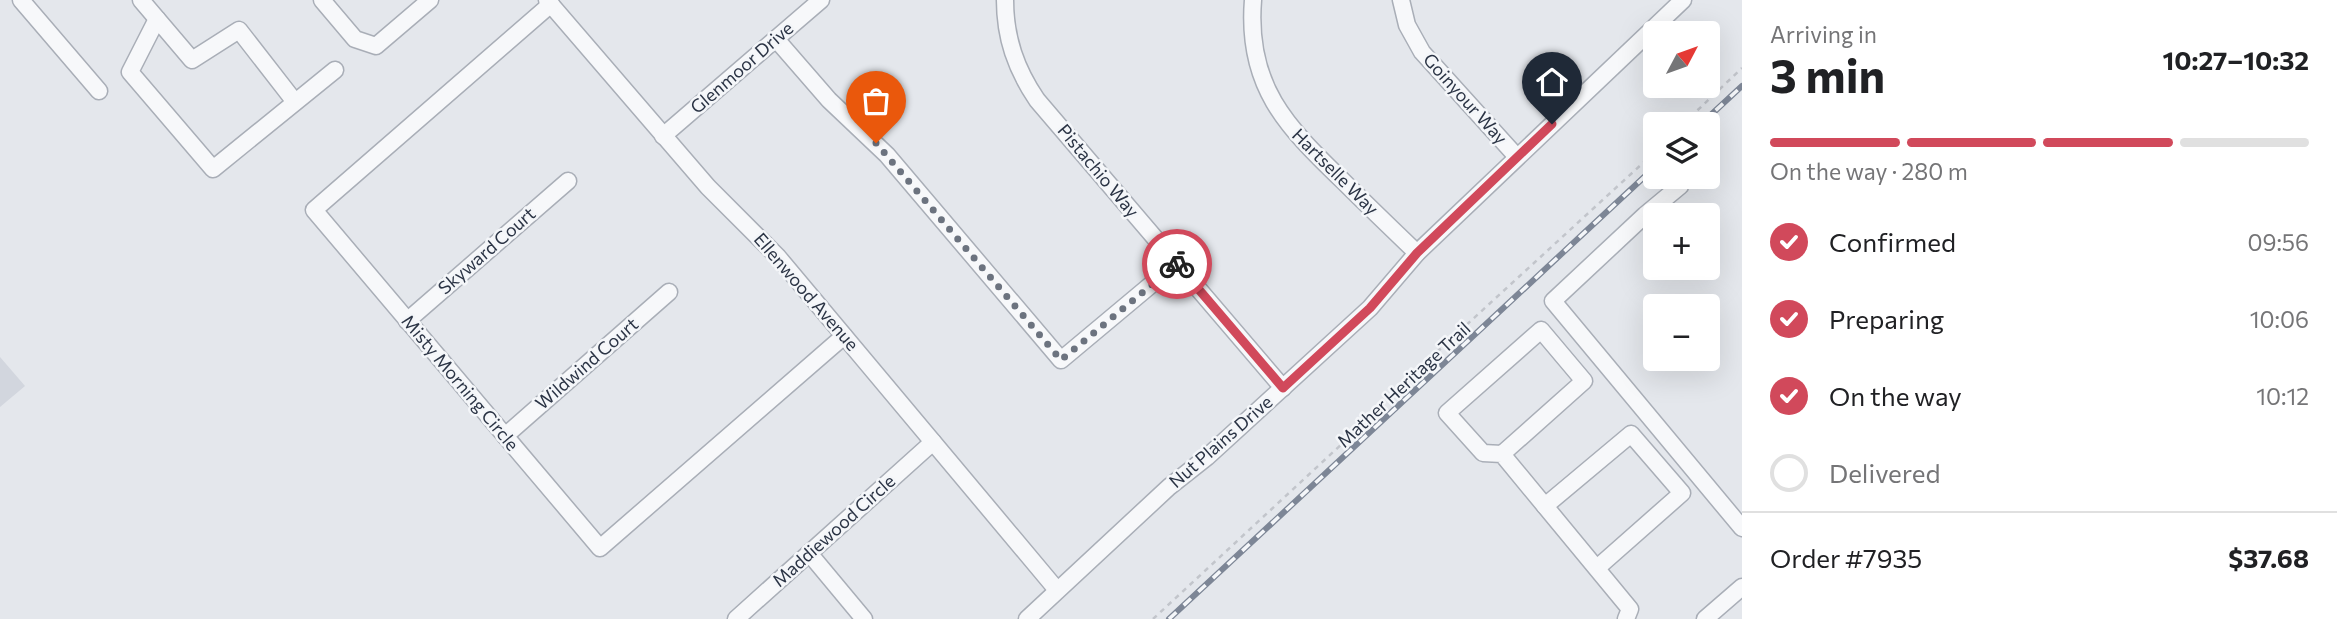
<!DOCTYPE html>
<html lang="en">
<head>
<meta charset="utf-8">
<style>
	body { margin:0; font-family:Commissioner,sans-serif; background:#f2f2f2; color:#202124; height:100vh; display:flex; flex-direction:column; font-size:26px; white-space:nowrap }
	* { box-sizing:border-box; margin:0 }
	p { font-size:23px; color:#757577 }
	.icon { flex:none; width:38px; height:38px; fill:none; stroke:currentColor; stroke-width:2; stroke-linecap:round; stroke-linejoin:round }
	.map { position:relative; flex:1; overflow:hidden }
	.panel { display:flex; flex-direction:column; background:#fff; width:595px }
	.panel>* { flex:none }
	.needle { width:46px; rotate:49deg }
	.fabs { position:absolute; left:1643px; top:21px; display:grid; gap:14px }
	.fabs a { display:grid; place-items:center; width:77px; height:77px; border-radius:7px; background:#fff; box-shadow:0 7px 28px #0002; font-size:35px }
	.pin { position:absolute; display:grid; place-items:center; width:60px; height:60px; color:#fff; margin:-72px -30px; border-radius:50% 50% 50% 0; rotate:-45deg; box-shadow:0 0 7px #0007 }
	.pin .icon { rotate:45deg }
	.courier { position:absolute; display:grid; place-items:center; width:70px; height:70px; margin:-35px; border:5px solid #d1495b; border-radius:50%; background:#fff; color:#222; box-shadow:0 2px 9px #0007 }
	.summary em { font-style:normal; font-weight:700 }
	.summary div { display:flex; flex-direction:column-reverse }
	.summary { display:flex; align-items:center; justify-content:space-between; height:119px; padding:0 28px }
	h1 { font-size:46px; font-weight:700; line-height:52px }
	.bar { display:grid; grid-template-columns:repeat(4,1fr); gap:10px 7px; align-content:center; height:84px; padding:0 28px }
	.bar i { height:9px; border-radius:5px; background:#e0e0e0 }
	.bar .on { background:#d1495b }
	.bar p { grid-column:span 4 }
	.line { display:flex; align-items:center; gap:18px; padding:0 28px; border-top:2px solid #e0e0e0 }
	.line div { flex:1 }
	ol { padding:0 28px; list-style:none }
	li { display:flex; align-items:center; gap:21px; height:77px }
	li p { margin-inline-start:auto }
	li .icon { padding:7px; border-radius:50%; background:#d1495b; color:#fff; stroke-width:4 }
	li:last-child { color:#757577 }
	li i { width:38px; height:38px; border:4px solid #e0e0e0; border-radius:50% }
	main { display:flex; flex:1; min-height:0 }
	.map>svg:first-child { display:block }
	.built { fill:#d2d6de }
	.lines { fill:none; stroke-linecap:round; stroke-linejoin:round }
	.minor-casing { stroke:#a9aeb7; stroke-width:19 }
	.path { stroke:#c2c5cb; stroke-width:2.5; stroke-dasharray:5 5; stroke-linecap:butt }
	.minor { stroke:#f7f8fa; stroke-width:16 }
	.rail-casing { stroke:#7d8696; stroke-width:6 }
	.rail { stroke:#f4f6f9; stroke-width:3.5; stroke-dasharray:10; stroke-linecap:butt }
	.done { stroke:#6c737f; stroke-width:7; stroke-dasharray:0 12.6 }
	.route { stroke:#d1495b; stroke-width:9 }
	.labels { text-anchor:middle; stroke-width:5; stroke-linejoin:round; paint-order:stroke }
	.street-label { font-size:18px; fill:#2b3445; stroke:#f4f6f9 }
</style>
</head>
<body>
<main>
<div class="map">
<svg width="1742" height="619" viewBox="0 0 1742 619">
	<rect width="100%" height="100%" fill="#e4e7ec"/>
	<path class="built" d="M0,357L25,386L0,407Z"/>
	<g class="lines">
		<g class="minor-casing">
			<g id="minor">
				<path d="M21,0L99,91"/>
				<path d="M141,0L192,60L239,30L295,102"/>
				<path d="M322,0L355,39L376,46L430,0"/>
				<path d="M547,0L708,187L778,257L1057,590"/>
				<path d="M1005,0C1005,38 1016,69 1037,100L1283,388"/>
				<path d="M1253,0C1246,86 1286,126 1343,181C1367,205 1392,229 1417,253"/>
				<path d="M1401,0L1407,25L1422,52L1517,157"/>
				<path d="M551,4L314,210L600,548L844,336"/>
				<path d="M157,19L130,72L213,169L335,70"/>
				<path d="M776,39L829,100L887,155L1061,360L1177,263"/>
				<path d="M663,136L821,0"/>
				<path d="M1680,186L1645,215L1553,301L1742,528"/>
				<path d="M407,321L568,181"/>
				<path d="M505,436L669,292"/>
				<path d="M1502,454L1584,381L1541,330L1447,413L1483,453L1502,454L1630,609L1626,619"/>
				<path d="M1545,506L1631,434L1682,493L1597,568"/>
				<path d="M809,553L864,619"/>
				<path d="M736,619L933,442"/>
				<path d="M1027,619L1169,487L1207,457L1370,308L1417,253L1683,0"/>
				<path d="M1705,619L1742,587"/>
			</g>
		</g>
		<g class="path">
			<path d="M1683,124L1742,68"/>
			<path d="M1153,619L1399,391L1438,351L1656,151"/>
		</g>
		<use href="#minor" class="minor"/>
		<g class="rail-casing">
			<g id="rail">
				<path d="M1701,124L1742,86"/>
				<path d="M1169,619L1656,166"/>
			</g>
		</g>
		<use href="#rail" class="rail"/>
	</g>
	<g class="lines">
		<path class="done" d="M876,143L1061,360L1177,264"/>
		<path class="route" d="M1177,264L1283,388L1370,308L1417,253L1552,124"/>
	</g>
	<g class="labels">
		<g class="street-label">
			<text transform="translate(742 68) rotate(-41)" y="6">Glenmoor Drive</text>
			<text transform="translate(1465 99) rotate(48)" y="6">Goinyour Way</text>
			<text transform="translate(1098 171) rotate(50)" y="6">Pistachio Way</text>
			<text transform="translate(1335 172) rotate(45)" y="6">Hartselle Way</text>
			<text transform="translate(487 251) rotate(-41)" y="6">Skyward Court</text>
			<text transform="translate(806 292) rotate(49)" y="6">Ellenwood Avenue</text>
			<text transform="translate(587 364) rotate(-41)" y="6">Wildwind Court</text>
			<text transform="translate(460 383) rotate(50)" y="6">Misty Morning Circle</text>
			<text transform="translate(1404 385) rotate(-43)" y="6">Mather Heritage Trail</text>
			<text transform="translate(1221 442) rotate(-41)" y="6">Nut Plains Drive</text>
			<text transform="translate(834 531) rotate(-42)" y="6">Maddiewood Circle</text>
		</g>
	</g>
</svg>
<div class="fabs">
<a><svg class="needle" viewBox="-14 -14 28 28"><path d="M0-13l5 13h-10z" fill="#e53935"/><path d="M0 13l5-13h-10z" fill="#757577"/></svg></a>
<a><svg class="icon" aria-label="layers" viewBox="0 0 24 24"><path d="M12 4l9 5-9 5-9-5zM3 14l9 5 9-5"/></svg></a>
<a>+</a>
<a>−</a>
</div>
<div class="pin" style="left:876px;top:143px;background:#ea580c"><svg class="icon" aria-label="bag" viewBox="0 0 24 24"><path d="M5 8h14l-1 12H6zM9 8a3 3 0 0 1 6 0"/></svg></div>
<div class="pin" style="left:1552px;top:124px;background:#1f2937"><svg class="icon" aria-label="home" viewBox="0 0 24 24"><path d="M3 11l9-7 9 7M6 9v11h12V9"/></svg></div>
<div class="courier" style="left:1177px;top:264px"><svg class="icon" aria-label="bike" viewBox="0 0 24 24"><circle cx="6" cy="16" r="4"/><circle cx="18" cy="16" r="4"/><path d="M6 16l4-8h5l3 8M10 8l3 8H6M13 5h3"/></svg></div>
</div>
<section class="panel">
<div class="summary"><div><h1>3 min</h1><p>Arriving in</p></div><em>10:27–10:32</em></div>
<div class="bar"><i class="on"></i><i class="on"></i><i class="on"></i><i></i><p>On the way · 280 m</p></div>
<ol>
<li><svg class="icon" aria-label="check" viewBox="0 0 24 24"><path d="M5 12l5 5 9-10"/></svg>Confirmed<p>09:56</p></li>
<li><svg class="icon" aria-label="check" viewBox="0 0 24 24"><path d="M5 12l5 5 9-10"/></svg>Preparing<p>10:06</p></li>
<li><svg class="icon" aria-label="check" viewBox="0 0 24 24"><path d="M5 12l5 5 9-10"/></svg>On the way<p>10:12</p></li>
<li><i></i>Delivered</li>
</ol>
<div class="line" style="height:91px"><div>Order #7935</div><b>$37.68</b></div>
</section>
</main>
</body>
</html>
